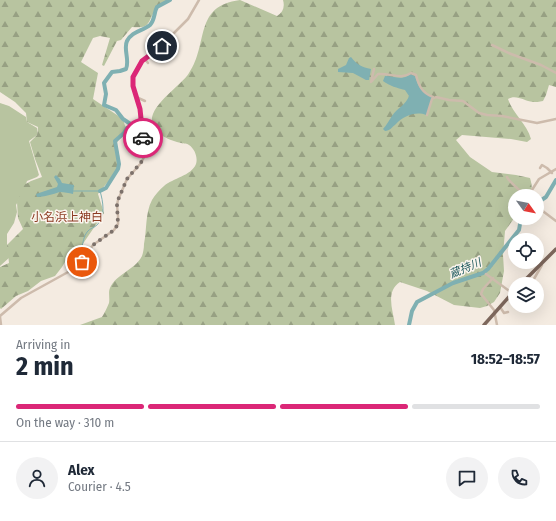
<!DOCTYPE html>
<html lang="en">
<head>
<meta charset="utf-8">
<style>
	body { margin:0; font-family:"Fira Sans Condensed","Noto Sans JP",sans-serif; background:#f2f2f3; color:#1f2937; height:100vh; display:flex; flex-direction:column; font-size:15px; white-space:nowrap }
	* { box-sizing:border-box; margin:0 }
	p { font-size:13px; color:#747a83 }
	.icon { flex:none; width:22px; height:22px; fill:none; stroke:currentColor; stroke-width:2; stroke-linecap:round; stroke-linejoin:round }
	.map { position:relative; height:325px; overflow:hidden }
	.panel { display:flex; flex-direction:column; background:#fff; flex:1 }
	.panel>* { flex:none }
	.needle { width:26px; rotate:123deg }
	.tools { position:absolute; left:508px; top:189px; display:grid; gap:8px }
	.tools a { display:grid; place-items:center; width:36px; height:36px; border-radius:50%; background:#fff; box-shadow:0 4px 16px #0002; font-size:20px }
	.pin { position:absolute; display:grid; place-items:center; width:34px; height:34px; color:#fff; margin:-17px; border:2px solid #fff; border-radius:50%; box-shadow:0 1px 4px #0007 }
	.courier { position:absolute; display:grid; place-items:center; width:40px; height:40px; margin:-20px; border:3px solid #db2777; border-radius:50%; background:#fff; color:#222; box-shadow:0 1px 5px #0007 }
	.overview em { font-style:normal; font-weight:700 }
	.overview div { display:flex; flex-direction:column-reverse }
	.overview { display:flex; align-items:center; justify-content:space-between; height:68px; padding:0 16px }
	h1 { font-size:26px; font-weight:700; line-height:30px }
	.bar { display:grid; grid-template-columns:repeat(4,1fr); gap:6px 4px; align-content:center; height:48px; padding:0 16px }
	.bar i { height:5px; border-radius:3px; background:#e0e1e3 }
	.bar .on { background:#db2777 }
	.bar p { grid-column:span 4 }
	.line { display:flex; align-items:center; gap:10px; padding:0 16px; border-top:1px solid #e0e1e3 }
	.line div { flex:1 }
	.round { display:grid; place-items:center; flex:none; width:42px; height:42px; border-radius:21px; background:#f2f2f3 }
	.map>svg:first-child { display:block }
	.grass { fill:#b8c4a0 }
	.forest { fill:url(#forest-firs) }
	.water { fill:#7fb0b2 }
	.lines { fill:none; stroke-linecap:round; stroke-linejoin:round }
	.stream { stroke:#7fb0b2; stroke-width:1 }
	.river { stroke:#7fb0b2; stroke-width:4 }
	.minor { stroke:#cdbbac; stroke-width:2.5 }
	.major { stroke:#7d675c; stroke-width:3.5 }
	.done { stroke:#7c716b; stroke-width:4; stroke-dasharray:0 7.2 }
	.route { stroke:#db2777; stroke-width:5 }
	.labels { text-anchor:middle; stroke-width:3; stroke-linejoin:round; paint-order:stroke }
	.water-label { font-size:11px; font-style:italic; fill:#1f5a5e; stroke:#fbf5ee }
	.quarter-label { font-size:12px; fill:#8c3b22; stroke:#fbf5ee }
</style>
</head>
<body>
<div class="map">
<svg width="556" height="325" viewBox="0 0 556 325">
	<defs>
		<pattern id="forest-firs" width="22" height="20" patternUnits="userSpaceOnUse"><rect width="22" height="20" fill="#b8c4a0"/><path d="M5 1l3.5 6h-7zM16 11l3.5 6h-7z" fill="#97a083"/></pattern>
	</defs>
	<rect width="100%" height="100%" fill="#f4ebe1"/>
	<path class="grass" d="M0,103L9,106L26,117L27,122L37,128V135L29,141L39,175L37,177L27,181L24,190L16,205L17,212L14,223L7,234V244L10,257L0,266Z"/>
	<g class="forest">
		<path d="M0,0H171C166,2 158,7 155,11C147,22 151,29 132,27L121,40L117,41L104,66L102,65L110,38L100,36L93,38L81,62L98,73L93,99L123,119L126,129L116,144C126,169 112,176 98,194L104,213L80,248L71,252L62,267L55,276L41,281L28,291L16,296L1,309L0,308V267L9,263L7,245L23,229L18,218L17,202L19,198V193L22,186L31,181L42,177L35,159L30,142L37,135L38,127L27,122L26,113L15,102L0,92Z"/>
		<path d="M240,0L277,16C283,12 285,7 283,0H556V87L549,85L546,95L543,101C539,102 536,102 533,102C524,101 516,94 508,99C513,114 527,124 531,139L527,142L511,139L462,135L456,140L470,157L492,172L516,175L530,178C532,185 533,190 529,196H515V217L505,231L503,255L504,271L500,293L494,302L487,306L480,308L454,305L427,291L400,282C385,292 393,310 395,325H80L102,317C105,312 107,308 109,303C110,298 108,292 110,288C116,274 135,270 142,256C143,253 144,248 144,244C147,230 145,213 152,200C155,195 159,190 164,186C173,178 191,176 196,164C198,158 195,149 189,145C187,143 184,144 181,143C171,141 154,134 152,123C149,105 181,86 189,73C209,44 193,6 240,0Z"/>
	</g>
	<g class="water">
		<path d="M351,57C357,65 362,67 371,69L369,80H366L353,73L338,72V69L346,65L349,58Z"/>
		<path d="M410,74L415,76C418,87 422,92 432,97L427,114L426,115C416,111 403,116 396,124C392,127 390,131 385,131L383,129C387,125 389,120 392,116C397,108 406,105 409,96L405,90C397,88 390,86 383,81L385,76C394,76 403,81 410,74Z"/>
		<path d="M56,175L60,179L62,183L74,185L73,194C69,193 64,192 60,192C53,194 44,197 37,197L36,194L57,187L58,184L54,177Z"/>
	</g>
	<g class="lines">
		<path class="stream" d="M73,191H100C103,201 106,217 97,225C94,228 90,228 87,232C84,236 83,242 82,247"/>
		<g class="river">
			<path d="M100,191L106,188L118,169L119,164L115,141L124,133L127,128L131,127L132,125L123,119L116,110L104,105L106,94L104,83L112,72L120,71L126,69C130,60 123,49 127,41C132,31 143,31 150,25C155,20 154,12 157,7L170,0"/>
			<path d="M537,203L546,197L556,180"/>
			<path d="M409,325L412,311L417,302L453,283L483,273L488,269L519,230L521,218"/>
		</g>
		<g class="minor">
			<path d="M492,45L511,54L541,65L556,73"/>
			<path d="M144,58L148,63"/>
			<path d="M374,69L371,82L378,74C391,73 401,80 411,73L416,75C419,86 422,93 433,97"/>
			<path d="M136,97L145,101"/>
			<path d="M427,115L432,99L436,97L449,100L463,101L479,113L487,115L502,116L537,123L556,119"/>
			<path d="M540,168L542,165L547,168L552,173"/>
			<path d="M507,177C509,182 519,189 524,195L530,193"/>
			<path d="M531,196L530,193L539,179L556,169"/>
			<path d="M537,204L544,212L556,221"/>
			<path d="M82,262L87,265"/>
			<path d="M486,274L512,293"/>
			<path d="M493,278L483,289L481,294L494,310L497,325"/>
			<path d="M531,284L542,265"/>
			<path d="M508,299L515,297"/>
			<path d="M500,307L504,313L508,312"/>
			<path d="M0,316L21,298L79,266L93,245L114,230L118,224V216L117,205L118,200L127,179L141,163L144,157L141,114L133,86V77L141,61L158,49L188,19L199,0"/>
			<path d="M0,317L1,325"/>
		</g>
		<g class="major">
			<path d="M521,284L556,249"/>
			<path d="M484,325L515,290"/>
		</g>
	</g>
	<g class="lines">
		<path class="done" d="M82,262L93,245L114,230L118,224L117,205L118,200L127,179L143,160L144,153L143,138"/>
		<path class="route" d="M143,138L140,109L133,86V77L142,61L162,46"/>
	</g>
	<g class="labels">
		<g class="water-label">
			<text transform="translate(465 268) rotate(-23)" y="4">蔵持川</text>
		</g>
		<g class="quarter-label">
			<text x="67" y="221">小名浜上神白</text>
		</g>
	</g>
</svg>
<div class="tools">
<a><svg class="needle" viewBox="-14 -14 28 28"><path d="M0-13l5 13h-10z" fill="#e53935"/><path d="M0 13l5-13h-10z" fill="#747a83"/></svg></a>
<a><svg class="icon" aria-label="locate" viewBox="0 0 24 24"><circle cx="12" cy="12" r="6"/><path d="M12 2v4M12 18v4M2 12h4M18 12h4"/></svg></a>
<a><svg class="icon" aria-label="layers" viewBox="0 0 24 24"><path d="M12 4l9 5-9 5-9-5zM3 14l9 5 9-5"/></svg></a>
</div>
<div class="pin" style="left:82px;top:262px;background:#ea580c"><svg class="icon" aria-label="bag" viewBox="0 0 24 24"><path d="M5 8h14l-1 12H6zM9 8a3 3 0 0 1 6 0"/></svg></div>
<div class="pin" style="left:162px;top:46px;background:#1f2937"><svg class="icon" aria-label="home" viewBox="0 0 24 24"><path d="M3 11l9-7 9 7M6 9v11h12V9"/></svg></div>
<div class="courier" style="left:143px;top:138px"><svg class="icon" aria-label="car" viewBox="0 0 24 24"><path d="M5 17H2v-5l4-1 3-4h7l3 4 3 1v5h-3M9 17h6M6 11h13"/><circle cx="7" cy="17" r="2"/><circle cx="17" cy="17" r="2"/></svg></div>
</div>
<section class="panel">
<div class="overview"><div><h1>2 min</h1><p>Arriving in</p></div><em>18:52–18:57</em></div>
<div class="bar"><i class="on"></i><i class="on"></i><i class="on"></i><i></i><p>On the way · 310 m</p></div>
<div class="line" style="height:72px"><a class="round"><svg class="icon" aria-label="person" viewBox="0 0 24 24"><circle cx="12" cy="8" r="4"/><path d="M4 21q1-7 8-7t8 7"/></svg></a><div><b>Alex</b><p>Courier · 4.5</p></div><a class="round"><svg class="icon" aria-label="chat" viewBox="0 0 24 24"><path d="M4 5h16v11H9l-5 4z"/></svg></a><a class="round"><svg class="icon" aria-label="phone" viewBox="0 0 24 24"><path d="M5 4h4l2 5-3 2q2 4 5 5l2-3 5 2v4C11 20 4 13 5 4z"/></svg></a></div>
</section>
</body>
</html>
